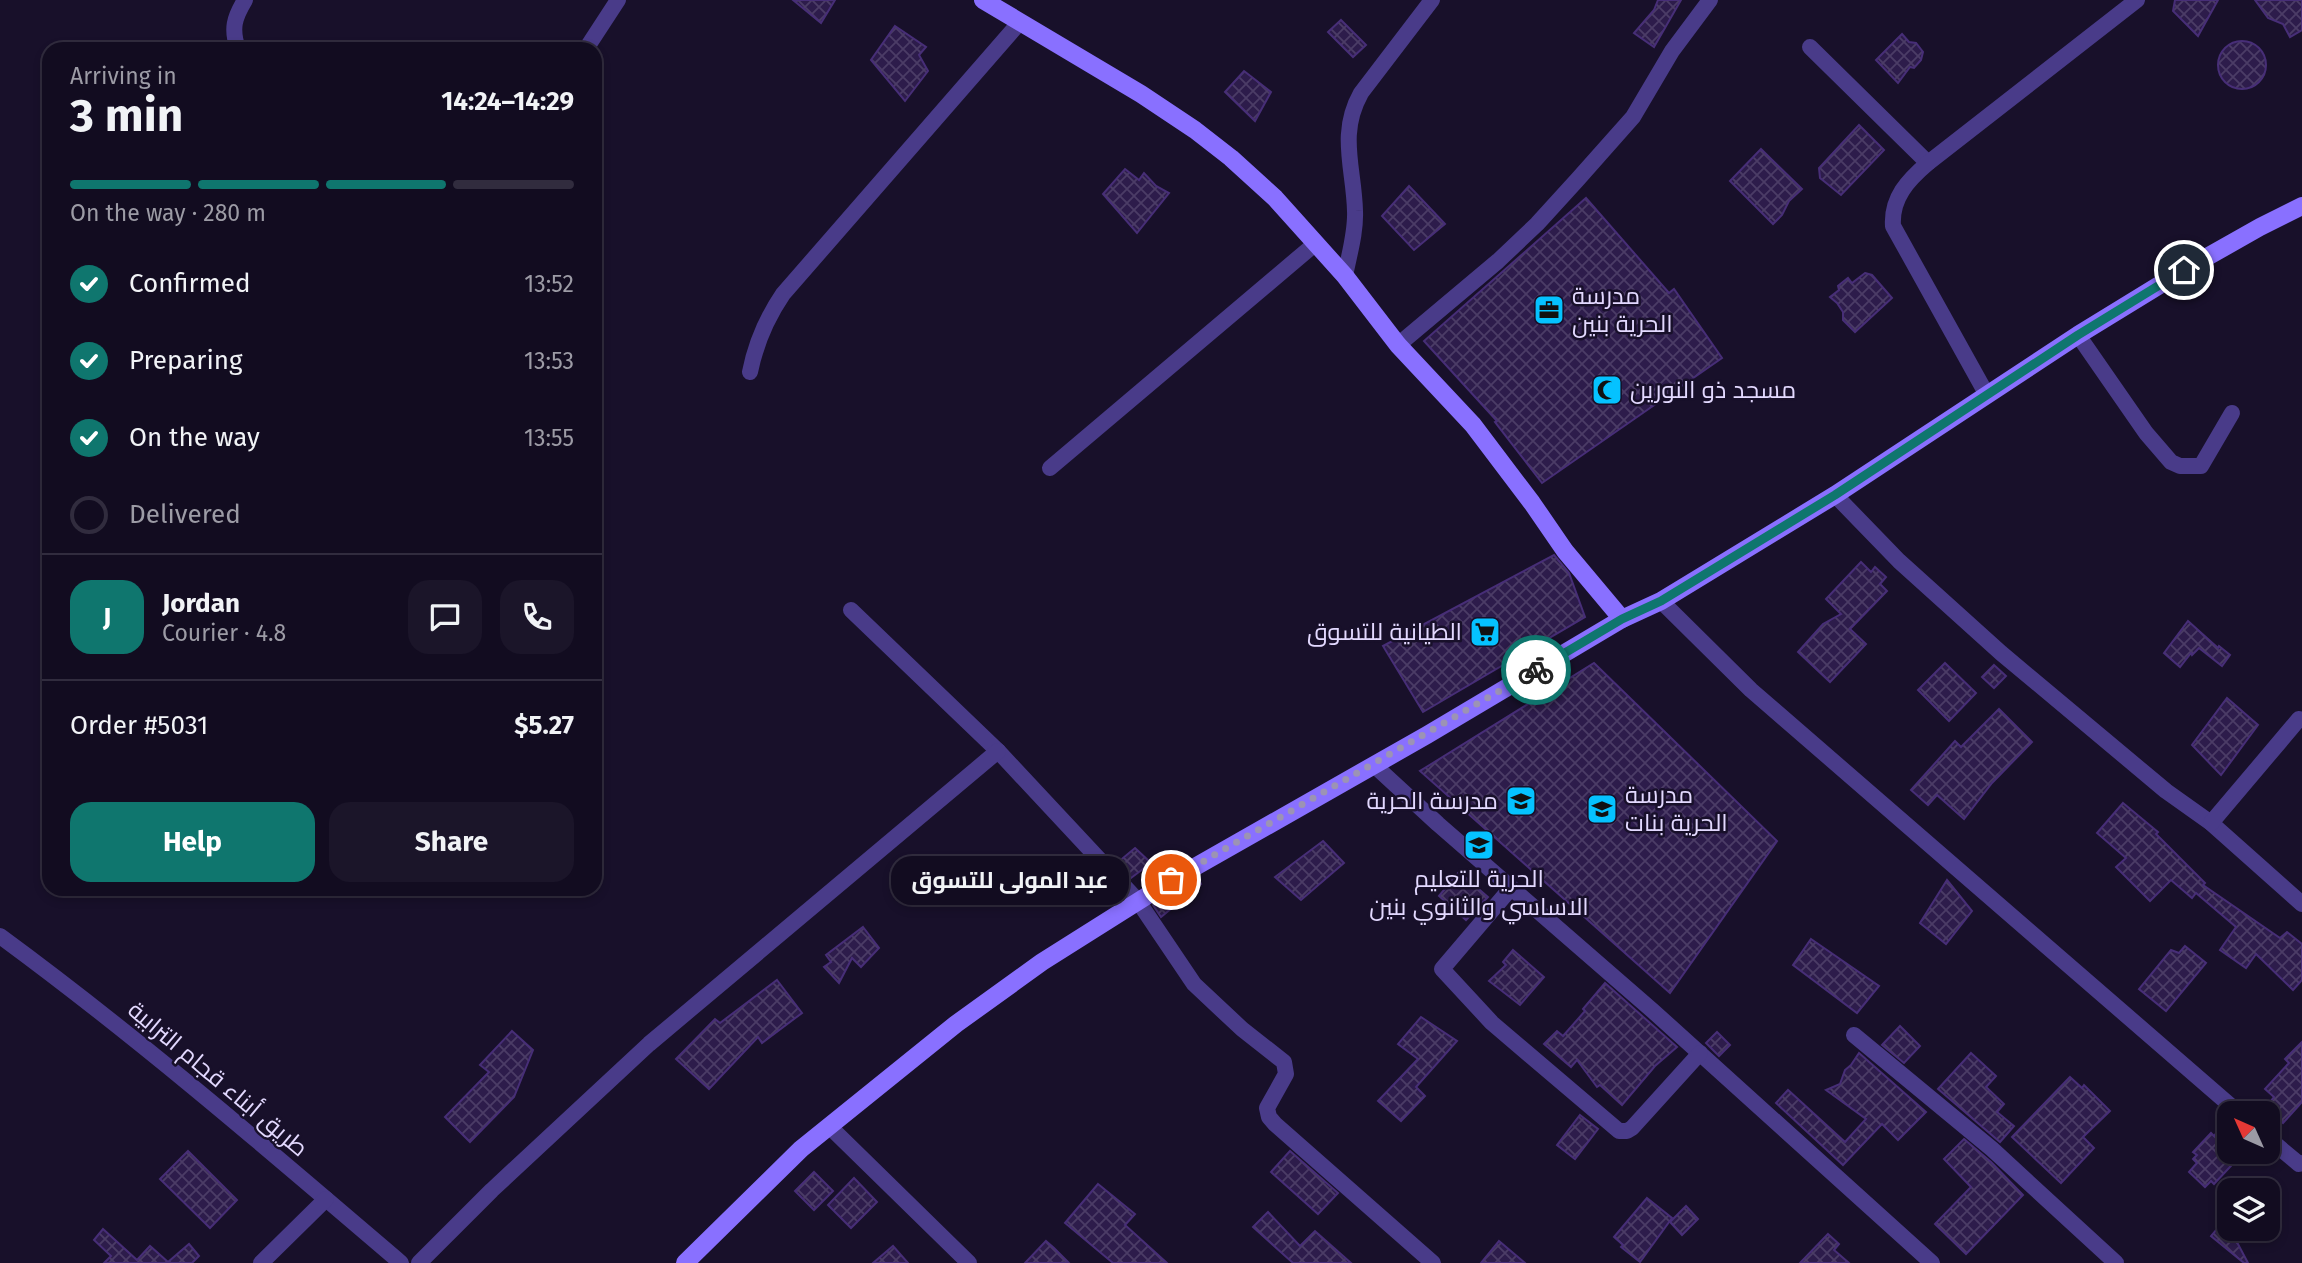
<!DOCTYPE html>
<html lang="en">
<head>
<meta charset="utf-8">
<style>
	body { margin:0; font-family:"Fira Sans",Cairo,sans-serif; background:#1b1529; color:#f1f3f6; height:100vh; display:flex; flex-direction:column; font-size:26px; white-space:nowrap }
	* { box-sizing:border-box; margin:0 }
	p { font-size:23px; color:#9c9ba5 }
	.icon { flex:none; width:38px; height:38px; fill:none; stroke:currentColor; stroke-width:2; stroke-linecap:round; stroke-linejoin:round }
	.map { position:relative; flex:1; overflow:hidden }
	.panel { position:absolute; left:42px; top:42px; width:560px; height:854px; display:flex; flex-direction:column; background:#120c20; border-radius:21px; box-shadow:0 4px 10px #0003,0 0 0 2px #312c3e }
	.panel>* { flex:none }
	.needle { width:46px; rotate:315deg }
	.tools { position:absolute; left:2217px; top:1101px; display:grid; gap:14px }
	.tools a { display:grid; place-items:center; width:63px; height:63px; border-radius:14px; background:#120c20; box-shadow:0 4px 10px #0003,0 0 0 2px #312c3e; font-size:35px }
	.pin { position:absolute; display:grid; place-items:center; width:60px; height:60px; color:#fff; margin:-30px; border:4px solid #fff; border-radius:50%; box-shadow:0 2px 7px #0007 }
	.courier { position:absolute; display:grid; place-items:center; width:70px; height:70px; margin:-35px; border:5px solid #0f766e; border-radius:50%; background:#fff; color:#222; box-shadow:0 2px 9px #0007 }
	.bubble { position:absolute; height:49px; border-radius:21px; background:#120c20; box-shadow:0 4px 10px #0003,0 0 0 2px #312c3e; font-size:23px; font-weight:700; line-height:49px; text-align:center }
	.overview em { font-style:normal; font-weight:700 }
	.overview div { display:flex; flex-direction:column-reverse }
	.overview { display:flex; align-items:center; justify-content:space-between; height:119px; padding:0 28px }
	h1 { font-size:46px; font-weight:700; line-height:52px }
	.bar { display:grid; grid-template-columns:repeat(4,1fr); gap:10px 7px; align-content:center; height:84px; padding:0 28px }
	.bar i { height:9px; border-radius:5px; background:#312c3e }
	.bar .on { background:#0f766e }
	.bar p { grid-column:span 4 }
	.line { display:flex; align-items:center; gap:18px; padding:0 28px; border-top:2px solid #312c3e }
	.line div { flex:1 }
	.round { display:grid; place-items:center; flex:none; width:74px; height:74px; border-radius:21px; background:#1b1529 }
	ol { padding:0 28px; list-style:none }
	li { display:flex; align-items:center; gap:21px; height:77px }
	li p { margin-inline-start:auto }
	li .icon { padding:7px; border-radius:50%; background:#0f766e; color:#fff; stroke-width:4 }
	li:last-child { color:#9c9ba5 }
	li i { width:38px; height:38px; border:4px solid #312c3e; border-radius:50% }
	.button { display:flex; gap:14px; margin-top:auto; padding:14px 28px }
	.button a { flex:1; height:80px; border-radius:21px; background:#0f766e; color:#fff; font-size:28px; font-weight:700; line-height:80px; text-align:center }
	.button a+a { background:#1b1529; color:#f1f3f6 }
	.map>svg:first-child { display:block }
	.building { fill:url(#building-cross-hatch); stroke:#472e77; stroke-width:2 }
	.lines { fill:none; stroke-linecap:round; stroke-linejoin:round }
	.street { stroke:#493b89; stroke-width:16 }
	.secondary { stroke:#8970ff; stroke-width:18 }
	.done { stroke:#9c93b4; stroke-width:7; stroke-dasharray:0 12.6 }
	.route { stroke:#0f766e; stroke-width:9 }
	.labels { text-anchor:middle; stroke-width:5; stroke-linejoin:round; paint-order:stroke }
	.poi-label { font-size:24px; fill:#e3d9ff; stroke:#18102a; text-anchor:start }
	.street-label { font-size:24px; fill:#e3d9ff; stroke:#18102a }
</style>
</head>
<body>
<div class="map">
<svg width="2302" height="1263" viewBox="0 0 2302 1263">
	<defs>
		<pattern id="building-cross-hatch" width="8" height="8" patternUnits="userSpaceOnUse" patternTransform="scale(1.75)"><rect width="8" height="8" fill="#2d1c4b"/><path d="M0 0l8 8M0 8l8-8" fill="none" stroke="#4b3c66"/></pattern>
	</defs>
	<rect width="100%" height="100%" fill="#18102a"/>
	<g class="building">
		<path d="M793,0H835L821,23Z"/>
		<path d="M1658,0H1681L1654,47L1634,33L1654,10Z"/>
		<path d="M2175,0H2218L2198,36L2173,11Z"/>
		<path d="M2255,0H2302V30L2290,37L2283,24L2268,18Z"/>
		<path d="M1341,20L1366,45L1353,57L1328,32Z"/>
		<path d="M895,26L926,47L919,55L928,71L905,101L871,60Z"/>
		<path d="M1902,34L1909,42L1916,43L1923,52L1921,60L1914,68L1910,67L1898,83L1876,60Z"/>
		<circle cx="2242" cy="65" r="24"/>
		<path d="M1244,71L1271,92L1255,121L1225,92Z"/>
		<path d="M1859,125L1884,150L1841,195L1820,178L1819,168Z"/>
		<path d="M1761,149L1802,189L1789,201L1782,215L1773,224L1730,181Z"/>
		<path d="M1125,169L1139,180L1144,173L1156,186L1169,193L1137,233L1103,194Z"/>
		<path d="M1409,186L1445,224L1414,250L1382,216Z"/>
		<path d="M1586,198L1669,293L1674,289L1722,358L1542,483L1495,422L1497,421L1424,341Z"/>
		<path d="M1865,273L1872,275L1892,298L1855,332L1843,320V312L1837,303L1830,297L1839,290L1838,286L1848,278L1852,283Z"/>
		<path d="M1554,555L1569,573L1585,617L1423,712L1383,646Z"/>
		<path d="M1861,562L1871,572L1875,567L1886,577L1880,584L1887,591L1850,629L1866,644L1830,682L1798,652L1823,624L1841,614L1826,599Z"/>
		<path d="M2188,621L2218,648L2219,646L2230,655L2222,666L2199,648L2192,655L2191,653L2180,667L2164,653Z"/>
		<path d="M1594,663L1777,841L1670,993L1420,771Z"/>
		<path d="M1945,663L1976,693L1949,721L1918,690Z"/>
		<path d="M1994,665L2006,676L1994,688L1982,677Z"/>
		<path d="M2227,698L2258,725L2221,775L2192,745Z"/>
		<path d="M1999,709L2032,742L1992,783L1964,819L1937,795L1928,805L1911,790L1955,741L1961,747Z"/>
		<path d="M2123,803L2158,832L2156,834L2205,883L2203,885L2280,938L2287,932L2302,944V980L2293,990L2256,954L2246,968L2220,950L2236,927L2196,893L2192,898L2171,880L2150,901L2116,867L2126,858L2097,833Z"/>
		<path d="M1323,841L1344,863L1301,900L1275,877Z"/>
		<path d="M1135,848L1151,863L1131,878L1117,863Z"/>
		<path d="M1459,872L1488,897L1466,920L1439,896Z"/>
		<path d="M1198,878L1201,884L1161,917L1153,905Z"/>
		<path d="M1947,880L1972,911L1946,944L1920,923Z"/>
		<path d="M863,927L879,948L861,967L852,958L839,983L824,967L831,962L826,955Z"/>
		<path d="M1811,939L1879,986L1857,1013L1793,965Z"/>
		<path d="M2185,946L2206,963L2166,1011L2139,989L2171,950L2179,953Z"/>
		<path d="M1513,950L1544,977L1520,1005L1489,981L1506,965L1503,962Z"/>
		<path d="M777,980L802,1013L762,1043L758,1037L709,1089L676,1059L715,1019L720,1023Z"/>
		<path d="M1605,983L1677,1047L1655,1066L1622,1105L1600,1085L1597,1087L1577,1060L1571,1067L1544,1044L1557,1031L1563,1036L1585,1011L1583,1009Z"/>
		<path d="M1421,1017L1457,1041L1416,1087L1425,1096L1401,1121L1378,1101L1418,1059L1398,1044Z"/>
		<path d="M1900,1026L1920,1046L1904,1063L1882,1045Z"/>
		<path d="M512,1031L533,1050L514,1097L470,1142L445,1117L489,1072L480,1065Z"/>
		<path d="M1717,1032L1730,1045L1719,1056L1706,1043Z"/>
		<path d="M2302,1042V1102L2283,1123L2266,1107L2274,1097L2265,1089L2289,1063L2285,1059Z"/>
		<path d="M1859,1053L1926,1112L1898,1140L1882,1124L1843,1165L1776,1103L1788,1090L1845,1142L1866,1119L1826,1090L1840,1084L1845,1070L1851,1065Z"/>
		<path d="M1971,1053L1996,1076L1986,1087L2004,1104L1997,1112L2014,1126L2000,1142L1938,1089Z"/>
		<path d="M2070,1077L2082,1088L2084,1085L2110,1111L2083,1137L2094,1148L2061,1183L2012,1137Z"/>
		<path d="M1580,1115L1598,1129L1575,1159L1557,1145Z"/>
		<path d="M2219,1130L2230,1139V1152H2244L2214,1184L2211,1181L2205,1187L2189,1172L2197,1163L2193,1159L2197,1155L2193,1152L2211,1133L2214,1136Z"/>
		<path d="M1964,1139L1991,1162L2023,1195L1966,1254L1935,1224L1971,1187L1944,1159Z"/>
		<path d="M188,1151L237,1200L210,1228L160,1179Z"/>
		<path d="M1290,1151L1338,1193L1318,1214L1271,1172Z"/>
		<path d="M814,1172L833,1191L814,1210L795,1191Z"/>
		<path d="M854,1178L877,1202L851,1228L828,1205Z"/>
		<path d="M1098,1184L1135,1214L1125,1225L1167,1263H1113L1065,1223Z"/>
		<path d="M1647,1198L1672,1218L1640,1262L1621,1247L1623,1245L1614,1237Z"/>
		<path d="M1686,1206L1698,1219L1682,1235L1670,1222Z"/>
		<path d="M1268,1212L1300,1246L1315,1231L1351,1263H1293L1253,1227Z"/>
		<path d="M2222,1223L2230,1229L2248,1263H2244L2211,1236Z"/>
		<path d="M103,1229L137,1260L150,1246L168,1262L189,1244L199,1256L192,1263H104L111,1256L94,1240Z"/>
		<path d="M1828,1234L1839,1244L1834,1250L1849,1263H1800Z"/>
		<path d="M1046,1241L1054,1248L1069,1263H1025Z"/>
		<path d="M1499,1241L1525,1263H1481Z"/>
		<path d="M893,1246L908,1263H873Z"/>
	</g>
	<g class="lines">
		<g class="street">
			<path d="M1810,47L1928,163"/>
			<path d="M238,49C231,29 234,18 245,0"/>
			<path d="M586,49L618,0"/>
			<path d="M1345,276C1349,255 1356,232 1355,211C1354,168 1338,134 1361,93L1432,0"/>
			<path d="M2078,335L2146,433L2171,462L2180,466H2201L2232,413"/>
			<path d="M1398,345L1498,261L1537,224L1578,179L1633,117L1672,51L1710,0"/>
			<path d="M750,372C756,342 766,319 783,294L1020,22"/>
			<path d="M1987,395L1893,226C1891,198 1908,180 1928,163L2137,0"/>
			<path d="M1050,468L1316,243"/>
			<path d="M1835,495L1899,561L2001,653L2166,791L2211,823L2302,904"/>
			<path d="M1661,601L1751,690L2239,1113"/>
			<path d="M851,610L998,751L1138,901L1194,984L1242,1029L1284,1062L1286,1074L1267,1108L1269,1117L1275,1124L1433,1263"/>
			<path d="M1374,765L1438,824L1653,1011L1932,1263"/>
			<path d="M2211,823L2299,719"/>
			<path d="M1511,888L1442,969L1492,1023L1619,1131H1627L1632,1128L1700,1053"/>
			<path d="M0,936C139,1038 270,1151 401,1263"/>
			<path d="M1854,1035L1992,1149L2116,1263"/>
			<path d="M829,1126L969,1263"/>
			<path d="M2268,1138L2299,1164L2302,1163"/>
			<path d="M261,1263L326,1199"/>
			<path d="M419,1263L492,1190L649,1044L998,751"/>
		</g>
		<g class="secondary">
			<path d="M983,0L1141,94L1195,130L1231,158L1275,198L1345,276L1398,345L1473,425L1532,503L1565,551L1622,619"/>
			<path d="M685,1263L801,1149L956,1024L1042,962L1172,880L1427,735L1622,619L1661,601L1835,495L2078,335L2184,270L2260,227L2302,206"/>
		</g>
	</g>
	<g class="lines">
		<path class="done" d="M1171,880L1536,670"/>
		<path class="route" d="M1536,670L1622,619L1661,601L1835,495L2078,335L2184,270"/>
	</g>
	<defs>
		<g id="office-square" transform="scale(1.575)"><rect x="-9" y="-9" width="18" height="18" rx="4" fill="#05c2ff" stroke="#18102a"/><path d="M-6-3h4V-5.5h4V-3h4V5H-6ZM-1-4.5V-3h2v-1.5ZM-6 0V1H6V0Z" fill="#111"/></g>
		<g id="mosque-square" transform="scale(1.575)"><rect x="-9" y="-9" width="18" height="18" rx="4" fill="#05c2ff" stroke="#18102a"/><path d="M3.5-4.9A6 6 0 1 0 3.5 4.9A5 5 0 1 1 3.5-4.9Z" fill="#111"/></g>
		<g id="supermarket-square" transform="scale(1.575)"><rect x="-9" y="-9" width="18" height="18" rx="4" fill="#05c2ff" stroke="#18102a"/><path d="M-6-5.5h2.5l.6 2H6L4.5 2H-2.5L-4.4-4H-6ZM-1.5 3.2a1.3 1.3 0 1 0 .1 0ZM3 3.2a1.3 1.3 0 1 0 .1 0Z" fill="#111"/></g>
		<g id="school-square" transform="scale(1.575)"><rect x="-9" y="-9" width="18" height="18" rx="4" fill="#05c2ff" stroke="#18102a"/><path d="M0-5L7-2L0 1L-7-2ZM-4 1L0 2.5L4 1V4Q0 6-4 4Z" fill="#111"/></g>
	</defs>
	<g fill-rule="evenodd">
		<use href="#office-square" x="1549" y="310"/>
		<use href="#mosque-square" x="1607" y="390"/>
		<use href="#supermarket-square" x="1485" y="632"/>
		<use href="#school-square" x="1521" y="801"/>
		<use href="#school-square" x="1602" y="809"/>
		<use href="#school-square" x="1479" y="845"/>
	</g>
	<g class="labels">
		<g class="poi-label">
			<text x="1572" y="304">مدرسة<tspan x="1572" dy="28">الحرية بنين</tspan></text>
			<text x="1630" y="398">مسجد ذو النورين</text>
			<text x="1462" y="640" text-anchor="end">الطيانية للتسوق</text>
			<text x="1625" y="803">مدرسة<tspan x="1625" dy="28">الحرية بنات</tspan></text>
			<text x="1498" y="809" text-anchor="end">مدرسة الحرية</text>
			<text x="1479" y="887" text-anchor="middle">الحرية للتعليم<tspan x="1479" dy="28">الاساسي والثانوي بنين</tspan></text>
		</g>
		<g class="street-label">
			<text transform="translate(218 1079) rotate(40)" y="8">طريق أبناء قجام الترابية</text>
		</g>
	</g>
</svg>
<div class="tools">
<a><svg class="needle" viewBox="-14 -14 28 28"><path d="M0-13l5 13h-10z" fill="#e53935"/><path d="M0 13l5-13h-10z" fill="#9c9ba5"/></svg></a>
<a><svg class="icon" aria-label="layers" viewBox="0 0 24 24"><path d="M12 4l9 5-9 5-9-5zM3 14l9 5 9-5"/></svg></a>
</div>
<div class="pin" style="left:1171px;top:880px;background:#ea580c"><svg class="icon" aria-label="bag" viewBox="0 0 24 24"><path d="M5 8h14l-1 12H6zM9 8a3 3 0 0 1 6 0"/></svg></div>
<div class="pin" style="left:2184px;top:270px;background:#1f2937"><svg class="icon" aria-label="home" viewBox="0 0 24 24"><path d="M3 11l9-7 9 7M6 9v11h12V9"/></svg></div>
<div class="courier" style="left:1536px;top:670px"><svg class="icon" aria-label="bike" viewBox="0 0 24 24"><circle cx="6" cy="16" r="4"/><circle cx="18" cy="16" r="4"/><path d="M6 16l4-8h5l3 8M10 8l3 8H6M13 5h3"/></svg></div>
<div class="bubble" style="left:891px;top:856px;width:238px">عبد المولى للتسوق</div>
<section class="panel">
<div class="overview"><div><h1>3 min</h1><p>Arriving in</p></div><em>14:24–14:29</em></div>
<div class="bar"><i class="on"></i><i class="on"></i><i class="on"></i><i></i><p>On the way · 280 m</p></div>
<ol>
<li><svg class="icon" aria-label="check" viewBox="0 0 24 24"><path d="M5 12l5 5 9-10"/></svg>Confirmed<p>13:52</p></li>
<li><svg class="icon" aria-label="check" viewBox="0 0 24 24"><path d="M5 12l5 5 9-10"/></svg>Preparing<p>13:53</p></li>
<li><svg class="icon" aria-label="check" viewBox="0 0 24 24"><path d="M5 12l5 5 9-10"/></svg>On the way<p>13:55</p></li>
<li><i></i>Delivered</li>
</ol>
<div class="line" style="height:126px"><b class="round" style="background:#0f766e;color:#fff">J</b><div><b>Jordan</b><p>Courier · 4.8</p></div><a class="round"><svg class="icon" aria-label="chat" viewBox="0 0 24 24"><path d="M4 5h16v11H9l-5 4z"/></svg></a><a class="round"><svg class="icon" aria-label="phone" viewBox="0 0 24 24"><path d="M5 4h4l2 5-3 2q2 4 5 5l2-3 5 2v4C11 20 4 13 5 4z"/></svg></a></div>
<div class="line" style="height:91px"><div>Order #5031</div><b>$5.27</b></div>
<div class="button"><a>Help</a><a>Share</a></div>
</section>
</div>
</body>
</html>
